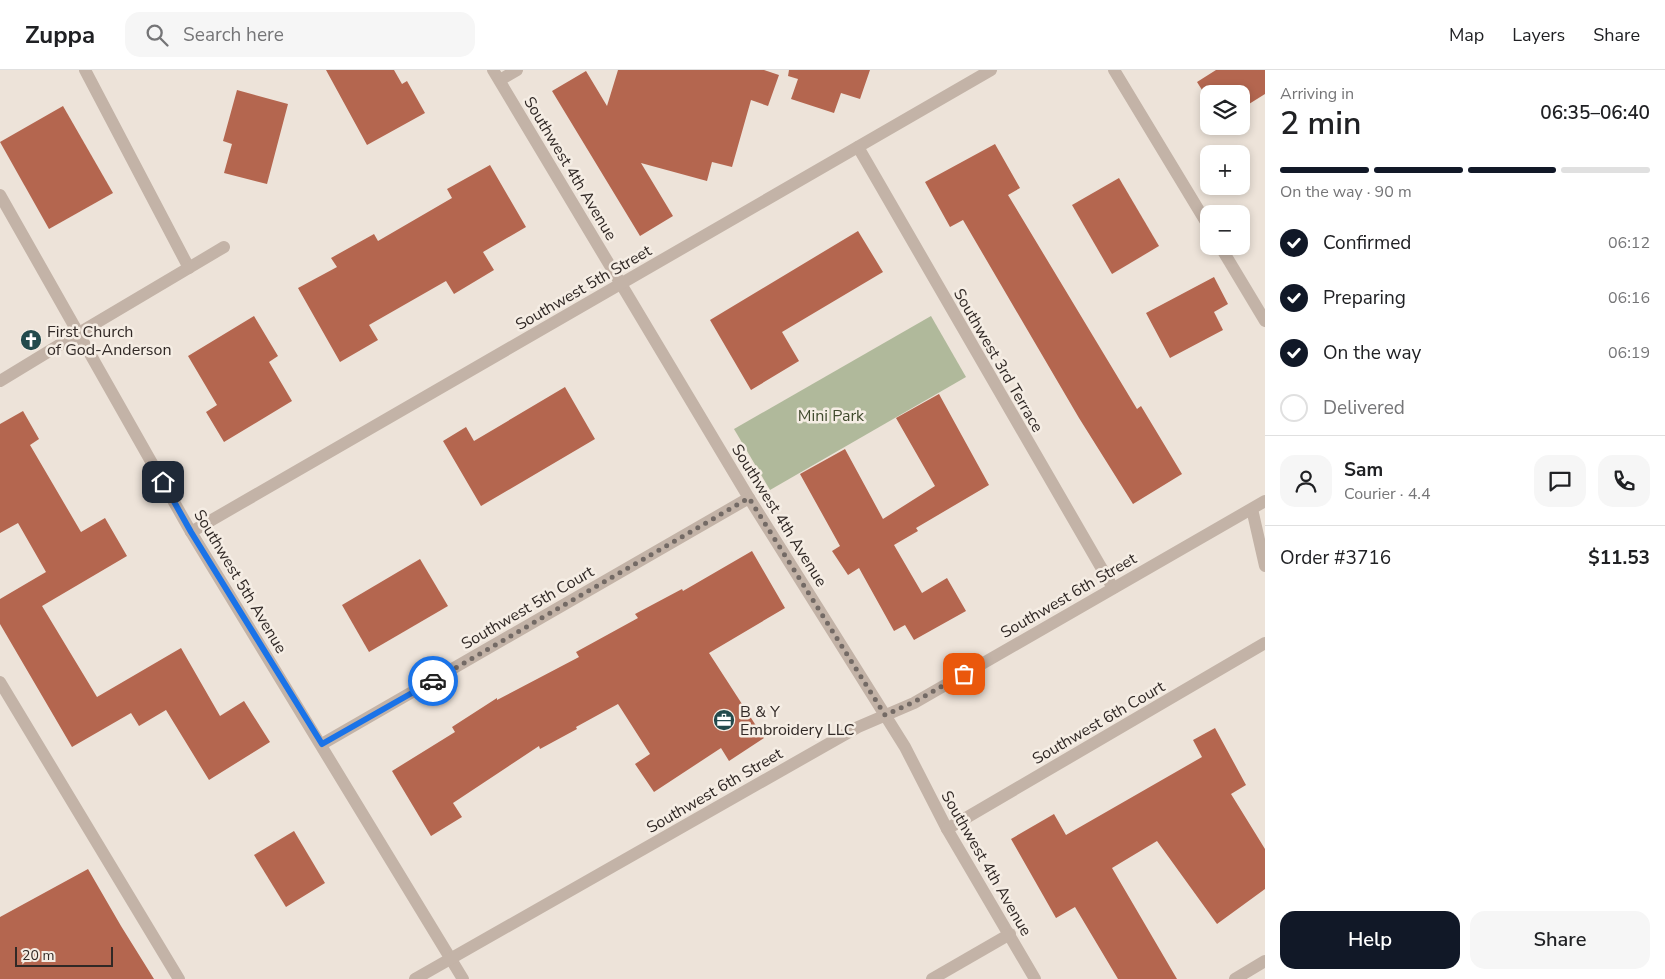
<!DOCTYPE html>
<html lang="en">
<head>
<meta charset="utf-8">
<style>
	body { margin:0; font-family:"Nunito Sans",sans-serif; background:#f6f6f6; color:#202124; height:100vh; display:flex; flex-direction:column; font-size:19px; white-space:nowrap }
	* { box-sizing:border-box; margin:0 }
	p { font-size:16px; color:#757577 }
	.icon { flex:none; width:28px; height:28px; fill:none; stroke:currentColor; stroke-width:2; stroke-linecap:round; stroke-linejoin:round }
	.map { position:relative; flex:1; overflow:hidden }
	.drawer { display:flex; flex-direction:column; background:#fff; width:400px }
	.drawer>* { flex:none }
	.fabs { position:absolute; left:1200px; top:15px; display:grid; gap:10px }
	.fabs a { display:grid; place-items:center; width:50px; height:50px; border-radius:10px; background:#fff; box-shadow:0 2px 8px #0003; font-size:25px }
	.scale { position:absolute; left:15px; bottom:12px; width:98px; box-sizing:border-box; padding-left:5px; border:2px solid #312926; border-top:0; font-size:14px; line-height:18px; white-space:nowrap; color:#312926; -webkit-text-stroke:4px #f5ede4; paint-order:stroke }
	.pin { position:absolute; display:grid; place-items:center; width:42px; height:42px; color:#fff; margin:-21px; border-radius:10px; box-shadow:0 2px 8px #0006 }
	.courier { position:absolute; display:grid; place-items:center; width:50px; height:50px; margin:-25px; border:4px solid #1a73e8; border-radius:50%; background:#fff; color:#222; box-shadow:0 1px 6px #0007 }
	.head em { font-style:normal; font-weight:600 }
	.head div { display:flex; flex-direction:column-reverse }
	.head { display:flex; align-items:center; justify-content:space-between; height:85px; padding:0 15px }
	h1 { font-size:32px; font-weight:600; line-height:38px }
	.bar { display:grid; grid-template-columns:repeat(4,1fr); gap:8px 5px; align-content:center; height:60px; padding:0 15px }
	.bar i { height:6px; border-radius:4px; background:#e0e0e0 }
	.bar .active { background:#111827 }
	.bar p { grid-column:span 4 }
	.line { display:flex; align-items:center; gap:12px; padding:0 15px; border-top:1px solid #e0e0e0 }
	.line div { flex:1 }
	.round { display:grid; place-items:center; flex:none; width:52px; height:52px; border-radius:15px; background:#f6f6f6 }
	ol { padding:0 15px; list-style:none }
	li { display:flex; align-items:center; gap:15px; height:55px }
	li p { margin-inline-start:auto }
	li .icon { padding:5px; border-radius:50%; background:#111827; color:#fff; stroke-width:4 }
	li:last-child { color:#757577 }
	li i { width:28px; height:28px; border:2px solid #e0e0e0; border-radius:50% }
	.action { display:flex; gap:10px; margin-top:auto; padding:10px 15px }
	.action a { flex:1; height:58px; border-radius:15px; background:#111827; color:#fff; font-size:20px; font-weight:600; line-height:58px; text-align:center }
	.action a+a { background:#f6f6f6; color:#202124 }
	header { display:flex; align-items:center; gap:30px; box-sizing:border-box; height:70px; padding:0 25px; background:#fff; border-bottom:1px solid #e0e0e0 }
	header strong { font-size:24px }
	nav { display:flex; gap:28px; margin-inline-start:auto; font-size:18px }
	.search { width:350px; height:45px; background:#f6f6f6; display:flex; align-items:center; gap:12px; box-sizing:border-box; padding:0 18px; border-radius:15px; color:#757577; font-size:19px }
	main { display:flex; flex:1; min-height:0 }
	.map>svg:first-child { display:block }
	.green { fill:#b0b99b }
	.building { fill:#b4664f }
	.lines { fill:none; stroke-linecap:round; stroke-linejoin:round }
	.lane { stroke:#c3b3a7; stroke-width:12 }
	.street { stroke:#c3b3a7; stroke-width:12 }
	.done { stroke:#736a65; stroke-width:5; stroke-dasharray:0 9 }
	.route { stroke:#1a73e8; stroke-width:6 }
	.labels { text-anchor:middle; stroke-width:5; stroke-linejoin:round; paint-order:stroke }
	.street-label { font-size:16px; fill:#312926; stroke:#f5ede4 }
	.poi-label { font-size:16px; fill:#312926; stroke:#f5ede4; text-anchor:start }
	.park-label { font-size:16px; fill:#414b2e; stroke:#f5ede4 }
</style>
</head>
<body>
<header>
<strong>Zuppa</strong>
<div class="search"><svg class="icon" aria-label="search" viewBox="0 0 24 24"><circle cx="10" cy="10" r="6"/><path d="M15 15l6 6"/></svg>Search here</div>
<nav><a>Map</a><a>Layers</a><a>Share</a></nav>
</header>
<main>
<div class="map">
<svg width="1265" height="909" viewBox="0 0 1265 909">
	<rect width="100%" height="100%" fill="#ede3d9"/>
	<path class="green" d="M931,246L966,307L770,420L734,359Z"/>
	<g class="building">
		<path d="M326,0H394L402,14L407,11L425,43L367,75Z"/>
		<path d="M618,0H764L779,5L768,36L751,30L732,97L712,92L707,111L641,93L673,146L640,166L552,21L586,1L607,36Z"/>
		<path d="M789,0H870L860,29L841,23L834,43L791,29L798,9L788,6Z"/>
		<path d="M1216,0H1265V24L1241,39V24H1209V31L1197,12Z"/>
		<path d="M237,20L288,34L267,114L224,103L232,74L223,71Z"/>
		<path d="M63,36L113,123L49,159L0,72Z"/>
		<path d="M995,74L1020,118L1008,125L1137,339L1141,336L1182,404L1133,434L1079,348L963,150L950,157L925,112Z"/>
		<path d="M490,95L526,157L483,182L494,200L454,224L446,211L369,255L378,270L340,292L298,218L337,197L331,188L374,164L378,171L452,128L447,119Z"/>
		<path d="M1119,108L1159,176L1112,204L1072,135Z"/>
		<path d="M858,161L883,202L782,262L799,291L751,320L710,250Z"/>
		<path d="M1214,207L1228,234L1214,242L1223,260L1170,288L1146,243Z"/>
		<path d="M254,246L278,286L269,292L292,331L224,372L206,342L217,335L188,286Z"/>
		<path d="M565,317L595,369L481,436L443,371L466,357L474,371Z"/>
		<path d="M939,324L989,415L916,458L918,461L894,475L922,523L947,508L966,541L914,570L905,555L894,561L859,498L848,505L832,481L840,476L800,404L845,379L883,449L935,416L896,348Z"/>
		<path d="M23,341L39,369L30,375L81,462L105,448L127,486L42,536L97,627L181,578L220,646L244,631L270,672L209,710L166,640L139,656L131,643L72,677L0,554V529L46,502L18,453L0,463V354Z"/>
		<path d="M752,481L785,538L709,583L764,668L729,691L721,678L654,722L635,694L650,684L618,634L576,657L577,659L540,679L539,676L453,733L462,747L431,766L392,701L455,662L452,657L497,628V630L579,587L576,582L638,548L635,544L682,519L683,521Z"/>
		<path d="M420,489L448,536L369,582L342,535Z"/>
		<path d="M1215,658L1246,715L1231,724L1265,779V819L1217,854L1157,771L1112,798L1177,909H1118L1075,837L1056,848L1011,769L1054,744L1066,765L1202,687L1193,670Z"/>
		<path d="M294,761L325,813L286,837L254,785Z"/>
		<path d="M88,799L121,856L154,909H0V847Z"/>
	</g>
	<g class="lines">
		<g class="lane">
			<path d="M85,0L189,198"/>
			<path d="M0,311L79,263"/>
			<path d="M0,612L179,909"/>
		</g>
		<g class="street">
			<path d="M493,0L749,428L905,677L947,759L1035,909"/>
			<path d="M1114,0L1209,157"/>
			<path d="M500,10L517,0"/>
			<path d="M858,77L1113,518"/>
			<path d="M0,125L191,462L463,909"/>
			<path d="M1220,176L1265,251"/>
			<path d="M79,263L224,177"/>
			<path d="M1252,439L1265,496"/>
			<path d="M191,462L991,0"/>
			<path d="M322,674L749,428"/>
			<path d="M947,759L1265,573"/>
			<path d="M415,909L858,657L914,633L1265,431"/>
			<path d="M932,909L1010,864"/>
			<path d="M1235,909L1265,891"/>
		</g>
	</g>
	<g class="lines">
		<path class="done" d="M433,611L749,428L885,645L914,632L964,604"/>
		<path class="route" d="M163,412L191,462L322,674L433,611"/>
	</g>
	<defs>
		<g id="church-disc" transform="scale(1.125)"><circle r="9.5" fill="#224a4c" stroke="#f5ede4"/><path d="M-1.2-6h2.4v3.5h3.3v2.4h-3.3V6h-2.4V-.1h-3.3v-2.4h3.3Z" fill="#fff"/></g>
		<g id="office-disc" transform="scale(1.125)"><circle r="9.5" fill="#224a4c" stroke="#f5ede4"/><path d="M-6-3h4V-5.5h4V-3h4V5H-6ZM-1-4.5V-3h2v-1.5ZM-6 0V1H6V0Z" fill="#fff"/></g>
	</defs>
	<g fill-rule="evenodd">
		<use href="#church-disc" x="31" y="270"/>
		<use href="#office-disc" x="724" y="650"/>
	</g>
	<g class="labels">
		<g class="street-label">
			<text transform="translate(571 98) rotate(59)" y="6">Southwest 4th Avenue</text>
			<text transform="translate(583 217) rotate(-30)" y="6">Southwest 5th Street</text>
			<text transform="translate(999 290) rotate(60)" y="6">Southwest 3rd Terrace</text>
			<text transform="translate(780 445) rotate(58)" y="6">Southwest 4th Avenue</text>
			<text transform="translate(241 511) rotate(59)" y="6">Southwest 5th Avenue</text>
			<text transform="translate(1068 525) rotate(-30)" y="6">Southwest 6th Street</text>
			<text transform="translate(527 537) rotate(-30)" y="6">Southwest 5th Court</text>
			<text transform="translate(1098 652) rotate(-30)" y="6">Southwest 6th Court</text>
			<text transform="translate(714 720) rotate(-30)" y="6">Southwest 6th Street</text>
			<text transform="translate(987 793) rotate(60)" y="6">Southwest 4th Avenue</text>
		</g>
		<g class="poi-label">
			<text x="47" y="267">First Church<tspan x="47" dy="18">of God-Anderson</tspan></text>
			<text x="740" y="647">B &amp; Y<tspan x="740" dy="18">Embroidery LLC</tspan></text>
		</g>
		<g class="park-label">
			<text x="831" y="351">Mini Park</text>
		</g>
	</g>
</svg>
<div class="fabs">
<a><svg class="icon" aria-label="layers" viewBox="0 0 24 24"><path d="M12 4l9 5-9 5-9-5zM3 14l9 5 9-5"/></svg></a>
<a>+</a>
<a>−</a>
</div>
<div class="scale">20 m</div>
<div class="pin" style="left:964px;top:604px;background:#ea580c"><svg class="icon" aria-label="bag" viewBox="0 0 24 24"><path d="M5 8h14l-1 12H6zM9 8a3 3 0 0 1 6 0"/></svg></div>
<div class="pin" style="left:163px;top:412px;background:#1f2937"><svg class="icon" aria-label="home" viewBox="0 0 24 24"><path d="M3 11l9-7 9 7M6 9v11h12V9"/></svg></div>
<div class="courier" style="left:433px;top:611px"><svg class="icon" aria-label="car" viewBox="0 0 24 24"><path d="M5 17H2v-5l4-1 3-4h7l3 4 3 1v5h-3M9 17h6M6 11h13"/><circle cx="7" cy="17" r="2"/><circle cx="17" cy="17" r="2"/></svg></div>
</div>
<section class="drawer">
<div class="head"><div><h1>2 min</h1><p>Arriving in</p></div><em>06:35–06:40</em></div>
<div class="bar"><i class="active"></i><i class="active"></i><i class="active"></i><i></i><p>On the way · 90 m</p></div>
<ol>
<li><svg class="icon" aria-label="check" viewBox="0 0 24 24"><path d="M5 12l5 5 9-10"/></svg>Confirmed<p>06:12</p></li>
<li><svg class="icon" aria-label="check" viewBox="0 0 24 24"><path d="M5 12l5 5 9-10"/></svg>Preparing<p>06:16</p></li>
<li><svg class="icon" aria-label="check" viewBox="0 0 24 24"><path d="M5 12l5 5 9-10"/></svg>On the way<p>06:19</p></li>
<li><i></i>Delivered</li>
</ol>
<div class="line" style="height:90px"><a class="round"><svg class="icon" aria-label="person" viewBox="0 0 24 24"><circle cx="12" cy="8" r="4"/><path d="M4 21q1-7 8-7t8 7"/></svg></a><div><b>Sam</b><p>Courier · 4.4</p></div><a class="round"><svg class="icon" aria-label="chat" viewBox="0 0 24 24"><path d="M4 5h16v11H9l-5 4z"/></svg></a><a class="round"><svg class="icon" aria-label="phone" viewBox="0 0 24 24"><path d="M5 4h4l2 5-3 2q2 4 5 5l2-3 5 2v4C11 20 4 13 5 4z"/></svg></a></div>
<div class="line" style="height:65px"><div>Order #3716</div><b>$11.53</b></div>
<div class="action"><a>Help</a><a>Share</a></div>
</section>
</main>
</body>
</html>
